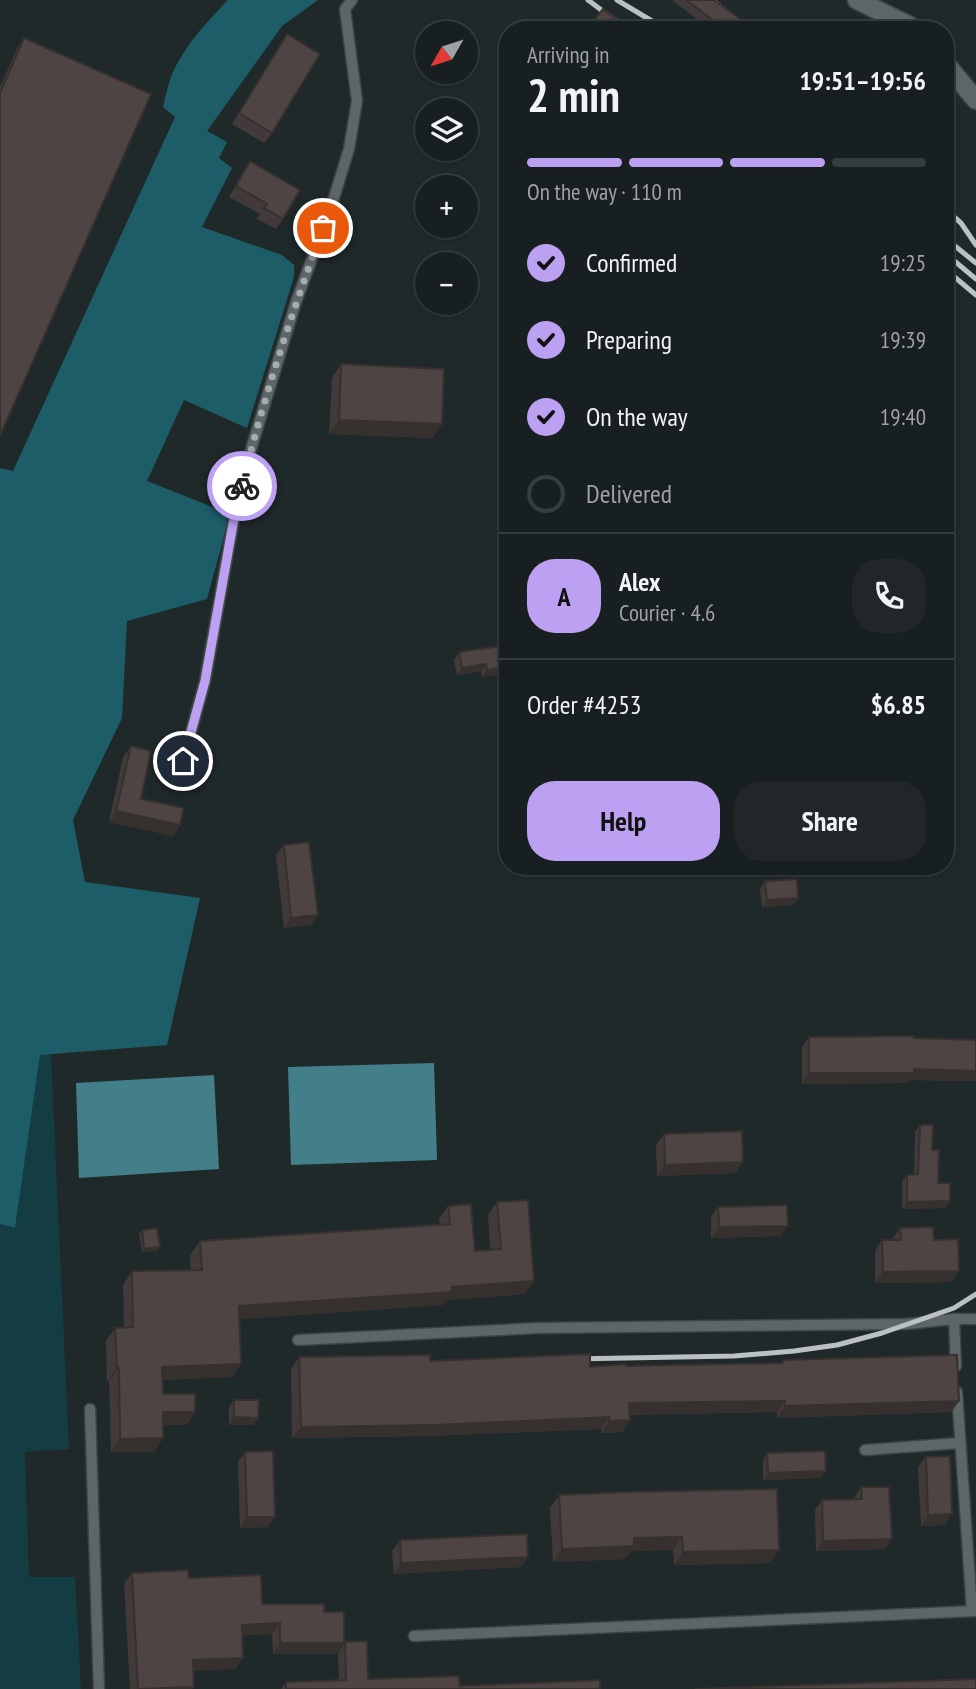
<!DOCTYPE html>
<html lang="en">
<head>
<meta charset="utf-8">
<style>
	body { margin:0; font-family:"PT Sans Narrow",sans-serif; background:#212729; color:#f1f3f6; height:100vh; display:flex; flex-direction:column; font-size:26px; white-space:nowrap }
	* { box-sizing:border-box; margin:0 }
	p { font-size:23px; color:#9fa2a5 }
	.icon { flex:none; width:38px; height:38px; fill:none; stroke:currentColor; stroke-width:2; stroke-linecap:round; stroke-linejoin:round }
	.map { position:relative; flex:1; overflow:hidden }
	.panel { position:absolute; left:499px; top:21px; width:455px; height:854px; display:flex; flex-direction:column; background:#181f20; border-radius:28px; box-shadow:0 2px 5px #0004,0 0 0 2px #363d3e }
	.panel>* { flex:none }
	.needle { width:46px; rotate:231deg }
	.fabs { position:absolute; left:415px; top:21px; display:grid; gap:14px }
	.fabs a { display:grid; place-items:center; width:63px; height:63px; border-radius:50%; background:#181f20; box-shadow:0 2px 5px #0004,0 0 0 2px #363d3e; font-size:35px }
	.pin { position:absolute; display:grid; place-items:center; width:60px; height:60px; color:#fff; margin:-30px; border:4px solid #fff; border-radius:50%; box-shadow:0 2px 7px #0007 }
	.courier { position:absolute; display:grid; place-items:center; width:70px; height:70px; margin:-35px; border:5px solid #bca0f2; border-radius:50%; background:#fff; color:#222; box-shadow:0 2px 9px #0007 }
	.overview em { font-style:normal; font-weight:800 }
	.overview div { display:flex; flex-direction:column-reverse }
	.overview { display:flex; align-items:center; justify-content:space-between; height:119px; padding:0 28px }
	h1 { font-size:46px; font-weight:800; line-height:52px }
	.bar { display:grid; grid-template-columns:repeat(4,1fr); gap:10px 7px; align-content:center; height:84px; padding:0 28px }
	.bar i { height:9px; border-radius:5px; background:#363d3e }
	.bar .current { background:#bca0f2 }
	.bar p { grid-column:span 4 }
	.line { display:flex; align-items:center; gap:18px; padding:0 28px; border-top:2px solid #363d3e }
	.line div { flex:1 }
	.round { display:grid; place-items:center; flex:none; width:74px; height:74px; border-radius:28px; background:#212729 }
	ol { padding:0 28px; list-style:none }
	li { display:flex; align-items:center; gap:21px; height:77px }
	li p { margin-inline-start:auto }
	li .icon { padding:7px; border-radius:50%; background:#bca0f2; color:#111; stroke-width:4 }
	li:last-child { color:#9fa2a5 }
	li i { width:38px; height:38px; border:4px solid #363d3e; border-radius:50% }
	.primary-button { display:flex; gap:14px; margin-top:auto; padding:14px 28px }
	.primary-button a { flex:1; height:80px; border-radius:28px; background:#bca0f2; color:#111; font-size:28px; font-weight:800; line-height:80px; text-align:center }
	.primary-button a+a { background:#212729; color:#f1f3f6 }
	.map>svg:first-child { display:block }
	.green { fill:#133c43 }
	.forest { fill:#1d5d67 }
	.water { fill:#427f89 }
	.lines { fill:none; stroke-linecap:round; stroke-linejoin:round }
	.lane-casing { stroke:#3c4344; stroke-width:13 }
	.street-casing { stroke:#3c4344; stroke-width:21 }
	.lane { stroke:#5c6668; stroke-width:10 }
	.street { stroke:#5c6668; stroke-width:18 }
	.rail { stroke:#bbc1c2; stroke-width:5 }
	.wall { fill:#423a3a }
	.shaded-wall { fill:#36302f }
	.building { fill:#4d4443; stroke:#36302f; stroke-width:2 }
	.done { stroke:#a5acad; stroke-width:7; stroke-dasharray:0 12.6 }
	.route { stroke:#bca0f2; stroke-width:9 }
</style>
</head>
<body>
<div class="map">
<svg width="976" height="1689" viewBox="0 0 976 1689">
	<rect width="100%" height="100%" fill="#20292a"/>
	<path class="green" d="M40,1054H51L69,1449L25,1452L29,1577H75L81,1689H0V1224L15,1228Z"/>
	<path class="forest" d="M228,0H318L282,26L207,131L227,142L219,158L232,168L202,227L282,255L294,265V277L247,428L184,400L147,481L230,514L207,599L127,621L122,718L73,820L85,882L200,898L167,1045L40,1055L15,1228L0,1224V468L13,471L175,117L163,107C165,98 167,89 170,80C181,49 206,23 228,0Z"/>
	<g class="water">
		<path d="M434,1063L437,1160L291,1165L288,1067Z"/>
		<path d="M214,1075L219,1169L79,1178L76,1083Z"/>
	</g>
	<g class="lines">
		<g class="lane-casing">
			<g id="lane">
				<path d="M183,761L205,681L233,524L252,446L296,302L332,204L349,149L357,101L345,9L352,0"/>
				<path d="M954,1319H976"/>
				<path d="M298,1340L539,1328L907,1324L954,1319L956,1366"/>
				<path d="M957,1392L972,1611"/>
				<path d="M90,1409L99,1689"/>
				<path d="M865,1450L960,1443"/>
				<path d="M414,1636L975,1611"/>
			</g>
		</g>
		<g class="street-casing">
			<g id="street">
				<path d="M857,0L910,26L914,30"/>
				<path d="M945,63L976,100"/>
			</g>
		</g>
		<use href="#lane" class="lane"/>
		<use href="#street" class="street"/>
		<g class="rail">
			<path d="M588,0L628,30"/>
			<path d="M617,0L667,30"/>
			<path d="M712,0L750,30"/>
			<path d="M945,209L961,223L976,245"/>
			<path d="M945,238L976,263"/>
			<path d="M945,253L976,279"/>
			<path d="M945,269L976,295"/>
			<path d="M571,1359L734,1356L794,1351L837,1345L882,1333L954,1308L976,1294"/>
		</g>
	</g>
	<g class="wall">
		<path d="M674,0H714L739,30H712L673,1Z"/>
		<path d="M287,34L272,133L264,143L232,124Z"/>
		<path d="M24,38L0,436V87L17,49Z"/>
		<path d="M508,135V157L497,149Z"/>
		<path d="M250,161L283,219L276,229L257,219L260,214L229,197Z"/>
		<path d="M508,340V358L499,352Z"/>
		<path d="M341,364L433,438L329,434L332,378Z"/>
		<path d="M508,645L482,677L481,671L457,675L454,660L459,652Z"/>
		<path d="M131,746L141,799L180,825L173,836L109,822L123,757Z"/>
		<path d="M284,845L311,925L284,928L276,855Z"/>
		<path d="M765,881L798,898L793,905L762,907L760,889Z"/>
		<path d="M809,1037L976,1040V1081L909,1080L907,1083L802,1084V1047Z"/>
		<path d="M920,1125L932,1150L938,1183L945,1208L902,1209V1182L907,1175L914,1174L915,1132Z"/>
		<path d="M664,1134L736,1173L657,1176L656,1145Z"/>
		<path d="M497,1202L525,1294L446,1300L443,1305L239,1319L241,1364L232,1377L162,1380L163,1394L195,1412L186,1425H163V1438L154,1452H111L109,1381L107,1382L106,1341L115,1328L124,1327L123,1285L132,1271H191L190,1255L200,1241L440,1225L439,1219L448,1206L475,1251L490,1250L488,1215Z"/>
		<path d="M718,1207L780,1236L711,1238V1217Z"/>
		<path d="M900,1228L934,1240L951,1282L875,1283V1251L882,1240H893V1238Z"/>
		<path d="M142,1230L160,1247L157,1251L142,1252L139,1234Z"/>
		<path d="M299,1357L590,1367L781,1363L783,1360L959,1401L951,1412L777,1418V1412L629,1415L630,1420L622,1432L601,1433V1429L427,1436L292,1438L291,1369Z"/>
		<path d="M234,1400L258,1418L253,1425H229V1407Z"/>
		<path d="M245,1452L268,1527L240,1528L238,1462Z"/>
		<path d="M767,1453L826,1471L821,1478L763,1480V1460Z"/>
		<path d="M926,1457L945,1525L921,1526L918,1467Z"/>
		<path d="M861,1487L885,1549L816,1551L815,1510L822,1500L854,1499Z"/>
		<path d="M559,1495L779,1550L770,1563L674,1565L673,1550L631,1551L625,1559L553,1562L550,1508Z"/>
		<path d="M400,1540L521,1567L394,1574L392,1551Z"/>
		<path d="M132,1573L262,1604L324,1612L336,1654H273L272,1634L242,1635L243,1658L235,1669L193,1670L192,1689H130L124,1584Z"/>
		<path d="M345,1642L368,1679L460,1686L600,1689H281L286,1682L339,1680L338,1652Z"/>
	</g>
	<g class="shaded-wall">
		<path d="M339,420L442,424L433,438L329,434Z"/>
		<path d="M486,664L481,671L457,675L462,668Z"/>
		<path d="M508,667V674L482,677L487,670Z"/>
		<path d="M116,811L180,825L173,836L109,822Z"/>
		<path d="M798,898L793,905L762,907L767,900Z"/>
		<path d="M318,915L311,925L284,928L291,918Z"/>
		<path d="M914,1069L976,1071V1081L909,1080L907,1083L802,1084L809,1073Z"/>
		<path d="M743,1162L736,1173L657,1176L665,1165Z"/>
		<path d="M950,1201L945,1208L902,1209L907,1202Z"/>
		<path d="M788,1226L780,1236L711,1238L719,1227Z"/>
		<path d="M160,1247L157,1251L142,1252L144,1249Z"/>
		<path d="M959,1271L951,1282L875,1283L883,1272Z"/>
		<path d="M534,1281L525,1294L446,1300L443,1305L229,1320L239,1306L452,1287Z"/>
		<path d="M241,1364L232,1377L153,1380L162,1367Z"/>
		<path d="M117,1368H119L109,1381L107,1382Z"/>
		<path d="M785,1401L777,1412L621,1415L629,1403Z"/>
		<path d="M959,1401L951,1412L777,1418L785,1406Z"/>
		<path d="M163,1412H195L186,1425H154Z"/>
		<path d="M234,1417L258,1418L253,1425H229Z"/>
		<path d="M609,1417L601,1429L427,1436L292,1438L301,1427Z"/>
		<path d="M630,1420L622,1432L601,1433L609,1421Z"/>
		<path d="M163,1438L154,1452H111L120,1439Z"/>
		<path d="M826,1471L821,1478L763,1480L768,1473Z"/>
		<path d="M952,1514L945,1525L921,1526L928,1515Z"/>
		<path d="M247,1517H275L268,1527L240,1528Z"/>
		<path d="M682,1537L673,1550L631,1551L625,1559L553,1562L562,1549L634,1538Z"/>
		<path d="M892,1539L885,1549L816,1551L823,1541Z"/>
		<path d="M779,1550L770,1563L674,1565L683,1552Z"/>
		<path d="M528,1557L521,1567L394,1574L401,1563Z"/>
		<path d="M280,1623L272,1634L234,1636L242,1625Z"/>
		<path d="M280,1643H344L336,1654H273Z"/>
		<path d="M243,1658L235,1669L185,1671L193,1660Z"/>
		<path d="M194,1687L192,1689H145Z"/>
	</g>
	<g class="building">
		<path d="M686,0H714L744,22L739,30H726Z"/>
		<path d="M603,9L630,30H587Z"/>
		<path d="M287,34L320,54L272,133L239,113Z"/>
		<path d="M24,38L151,94L0,436V93Z"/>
		<path d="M250,161L300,190L283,219L264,208L267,204L236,186Z"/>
		<path d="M341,364L444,369L442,424L339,420Z"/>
		<path d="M508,645V667L487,670L486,664L462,668L459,652Z"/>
		<path d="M131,746L151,751L141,799L184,808L180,825L116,811Z"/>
		<path d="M309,842L318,915L291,918L284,845Z"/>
		<path d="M797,879L798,898L767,900L765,881Z"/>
		<path d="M914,1036V1038L976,1040V1071L914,1069V1073H809V1037Z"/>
		<path d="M920,1125H933L932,1150H939L938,1183H950V1201L907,1202V1175L918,1174Z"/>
		<path d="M742,1131L743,1162L665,1165L664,1134Z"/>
		<path d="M528,1200L534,1281L452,1287V1292L239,1306L241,1364L162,1367L163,1394H195V1412H163V1438L120,1439L119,1368H117L115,1328L133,1327L132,1271L202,1270L200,1241L450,1224L448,1206L471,1204L475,1251L501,1249L497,1202Z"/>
		<path d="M787,1205L788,1226L719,1227L718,1207Z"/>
		<path d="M933,1227L934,1240L958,1239L959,1271L883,1272L882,1240H901L900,1228Z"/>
		<path d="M157,1228L160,1247L144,1249L142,1230Z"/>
		<path d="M590,1354V1367L626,1364V1366L783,1363V1360L957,1355L959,1401L785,1406V1401L629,1403L630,1420L609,1421V1417L435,1425L301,1427L299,1357L430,1355V1361Z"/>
		<path d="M234,1400H259L258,1418L234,1417Z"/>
		<path d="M273,1451L275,1517H247L245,1452Z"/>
		<path d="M825,1451L826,1471L768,1473L767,1453Z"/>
		<path d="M950,1456L952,1514L928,1515L926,1457Z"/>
		<path d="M861,1487H889L892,1539L823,1541L822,1500L862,1499Z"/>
		<path d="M777,1489L779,1550L683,1552L682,1537L634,1538V1546L562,1549L559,1495L627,1492Z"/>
		<path d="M527,1534L528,1557L401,1563L400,1540Z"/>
		<path d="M188,1570L189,1578L261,1575L262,1604H324V1612H344V1643H280V1623L242,1625L243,1658L193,1660L194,1687L138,1689L132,1573Z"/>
		<path d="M367,1641L368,1679L459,1676L460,1686L600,1680V1689H286V1682L346,1680L345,1642Z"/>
		<path d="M976,1679V1689H695Z"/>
	</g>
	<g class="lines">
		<path class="done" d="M242,486C263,399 292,313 323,228"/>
		<path class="route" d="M183,761L205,681L233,524L242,486"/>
	</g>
</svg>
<div class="fabs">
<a><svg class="needle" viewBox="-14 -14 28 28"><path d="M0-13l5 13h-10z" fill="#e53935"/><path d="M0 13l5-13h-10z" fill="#9fa2a5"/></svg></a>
<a><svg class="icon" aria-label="layers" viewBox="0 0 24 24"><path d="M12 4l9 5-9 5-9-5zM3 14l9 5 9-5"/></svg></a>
<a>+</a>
<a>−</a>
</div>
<div class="pin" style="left:323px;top:228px;background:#ea580c"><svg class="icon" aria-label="bag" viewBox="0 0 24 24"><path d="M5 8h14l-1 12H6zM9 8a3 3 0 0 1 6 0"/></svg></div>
<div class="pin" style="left:183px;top:761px;background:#1f2937"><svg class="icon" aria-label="home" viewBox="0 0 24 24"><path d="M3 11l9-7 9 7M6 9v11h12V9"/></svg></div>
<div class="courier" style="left:242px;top:486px"><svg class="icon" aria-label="bike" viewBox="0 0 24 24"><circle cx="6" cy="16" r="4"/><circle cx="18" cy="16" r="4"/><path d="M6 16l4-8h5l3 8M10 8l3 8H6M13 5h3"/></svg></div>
<section class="panel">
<div class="overview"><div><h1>2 min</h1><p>Arriving in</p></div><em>19:51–19:56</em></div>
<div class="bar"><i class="current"></i><i class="current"></i><i class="current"></i><i></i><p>On the way · 110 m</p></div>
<ol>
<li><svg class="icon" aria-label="check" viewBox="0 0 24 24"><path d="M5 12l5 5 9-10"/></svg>Confirmed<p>19:25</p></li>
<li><svg class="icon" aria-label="check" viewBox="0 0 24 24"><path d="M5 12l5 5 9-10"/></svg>Preparing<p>19:39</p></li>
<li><svg class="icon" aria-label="check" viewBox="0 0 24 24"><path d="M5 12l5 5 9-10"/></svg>On the way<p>19:40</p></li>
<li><i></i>Delivered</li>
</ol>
<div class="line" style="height:126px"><b class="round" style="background:#bca0f2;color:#111">A</b><div><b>Alex</b><p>Courier · 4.6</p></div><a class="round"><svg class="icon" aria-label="phone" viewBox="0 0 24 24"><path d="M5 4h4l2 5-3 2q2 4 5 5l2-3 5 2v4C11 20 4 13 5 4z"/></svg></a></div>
<div class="line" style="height:91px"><div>Order #4253</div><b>$6.85</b></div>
<div class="primary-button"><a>Help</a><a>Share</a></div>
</section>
</div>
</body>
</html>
